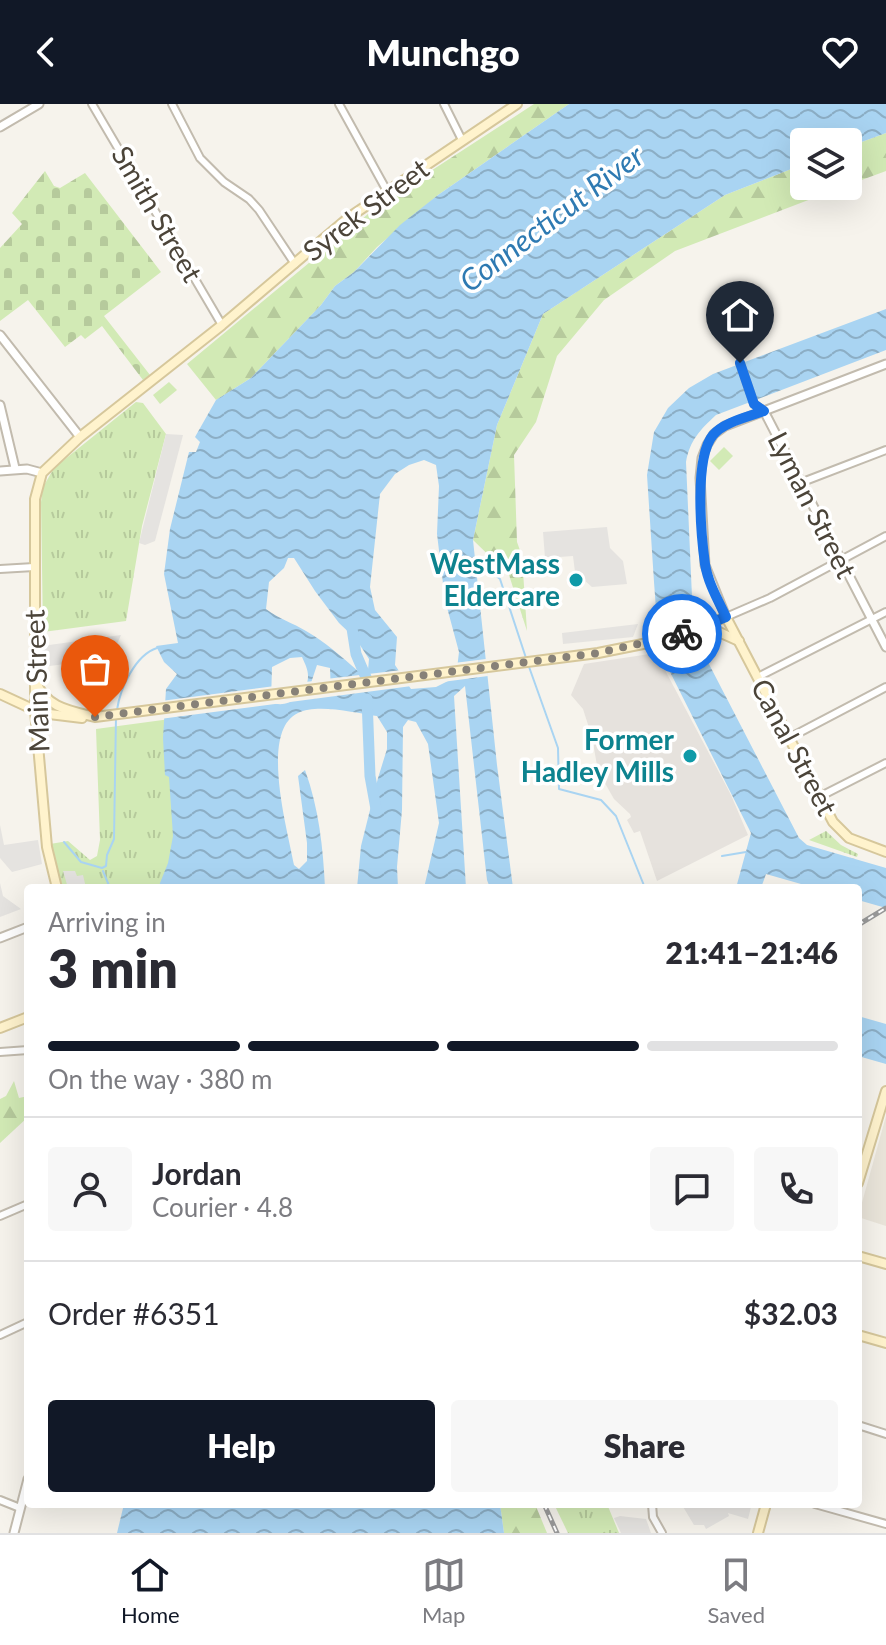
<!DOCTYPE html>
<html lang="en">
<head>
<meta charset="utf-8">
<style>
	body { margin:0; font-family:Lato,sans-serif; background:#f7f7f7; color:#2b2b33; height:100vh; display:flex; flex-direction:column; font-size:30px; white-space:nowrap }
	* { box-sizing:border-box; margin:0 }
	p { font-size:26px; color:#7c7c81 }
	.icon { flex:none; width:44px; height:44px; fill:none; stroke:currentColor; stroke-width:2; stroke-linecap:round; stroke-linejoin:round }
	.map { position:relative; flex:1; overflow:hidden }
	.panel { position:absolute; left:24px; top:780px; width:838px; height:624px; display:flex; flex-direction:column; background:#fff; border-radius:8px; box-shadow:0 8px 32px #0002 }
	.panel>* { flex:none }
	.controls { position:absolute; left:790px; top:24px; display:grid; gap:16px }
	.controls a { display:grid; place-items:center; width:72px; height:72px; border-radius:8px; background:#fff; box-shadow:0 8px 32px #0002; font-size:40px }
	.pin { position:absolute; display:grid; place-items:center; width:68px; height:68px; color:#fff; margin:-82px -34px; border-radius:50% 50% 50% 0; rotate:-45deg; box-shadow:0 0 8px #0007 }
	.pin .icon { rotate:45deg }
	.courier { position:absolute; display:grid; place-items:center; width:80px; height:80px; margin:-40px; border:6px solid #1a73e8; border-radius:50%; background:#fff; color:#222; box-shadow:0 2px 10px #0007 }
	.headline em { font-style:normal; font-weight:800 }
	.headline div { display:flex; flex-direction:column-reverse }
	.headline { display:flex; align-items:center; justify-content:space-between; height:136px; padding:0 24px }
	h1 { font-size:52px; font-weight:800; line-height:60px }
	.bar { display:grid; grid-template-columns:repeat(4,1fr); gap:12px 8px; align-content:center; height:96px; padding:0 24px }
	.bar i { height:10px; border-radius:6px; background:#e1e1e2 }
	.bar .active { background:#111827 }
	.bar p { grid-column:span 4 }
	.line { display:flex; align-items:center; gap:20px; padding:0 24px; border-top:2px solid #e1e1e2 }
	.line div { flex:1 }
	.round { display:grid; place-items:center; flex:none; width:84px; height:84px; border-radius:8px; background:#f7f7f7 }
	.button { display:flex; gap:16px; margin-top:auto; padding:16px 24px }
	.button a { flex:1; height:92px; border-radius:8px; background:#111827; color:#fff; font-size:32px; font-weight:800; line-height:92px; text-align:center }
	.button a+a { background:#f7f7f7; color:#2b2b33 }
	header { display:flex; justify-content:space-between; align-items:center; height:104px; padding:0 24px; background:#111827; color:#fff; font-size:36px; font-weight:800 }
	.dock { display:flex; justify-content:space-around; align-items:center; height:112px; border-top:2px solid #e1e1e2; background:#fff; font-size:22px; color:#7c7c81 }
	.dock a { display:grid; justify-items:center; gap:4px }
	.dock .active { color:#111827 }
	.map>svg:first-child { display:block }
	.residential { fill:#eae5da }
	.industrial { fill:#e6e2dd }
	.grass { fill:#d2eab5 }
	.forest { fill:url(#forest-firs) }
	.cemetery { fill:url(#cemetery-stones) }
	.park { fill:url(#park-tufts) }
	.parking { fill:#e5e3e0 }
	.water { fill:url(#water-waves); fill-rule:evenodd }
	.pier { fill:#f6f3ec }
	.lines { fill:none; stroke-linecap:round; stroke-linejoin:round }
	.stream { stroke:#a9d4f2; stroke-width:2 }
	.river { stroke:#a9d4f2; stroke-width:11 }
	.minor-casing { stroke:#c2bbae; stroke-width:10 }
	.tertiary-casing { stroke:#c2bbae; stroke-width:11 }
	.secondary-casing { stroke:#d6c79b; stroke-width:12 }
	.minor { stroke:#fff; stroke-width:6 }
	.tertiary { stroke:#fff; stroke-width:7 }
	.secondary { stroke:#fff3cd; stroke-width:8 }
	.rail-casing { stroke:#9a9a9a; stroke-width:5 }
	.rail { stroke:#fff; stroke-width:2; stroke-dasharray:6; stroke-linecap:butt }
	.done { stroke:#878178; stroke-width:8; stroke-dasharray:0 14.4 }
	.route { stroke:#1a73e8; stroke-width:10 }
	.culture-dot { fill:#0f9aa8; stroke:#fff; stroke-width:3 }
	.labels { text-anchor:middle; stroke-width:7; stroke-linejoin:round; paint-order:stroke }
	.street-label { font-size:28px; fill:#4b4439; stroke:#fff }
	.culture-label { font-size:28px; font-weight:bold; fill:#0d838f; stroke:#fff; text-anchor:end }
	.water-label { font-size:30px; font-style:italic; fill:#2e7ab2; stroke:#fff }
</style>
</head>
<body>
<header><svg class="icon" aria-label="back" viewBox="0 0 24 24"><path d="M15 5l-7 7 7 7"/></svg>Munchgo<svg class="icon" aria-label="heart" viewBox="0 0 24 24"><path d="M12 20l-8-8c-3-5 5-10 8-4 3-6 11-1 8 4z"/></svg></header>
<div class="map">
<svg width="886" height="1429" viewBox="0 0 886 1429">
	<defs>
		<pattern id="forest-firs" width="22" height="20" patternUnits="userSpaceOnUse" patternTransform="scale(2)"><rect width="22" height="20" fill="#d2eab5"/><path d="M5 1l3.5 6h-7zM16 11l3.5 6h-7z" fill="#b6ca9c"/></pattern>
		<pattern id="cemetery-stones" width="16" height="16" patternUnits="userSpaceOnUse" patternTransform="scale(2)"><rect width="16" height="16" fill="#d2eab5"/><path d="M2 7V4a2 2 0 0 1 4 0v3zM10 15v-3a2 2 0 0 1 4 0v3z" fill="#b6ca9c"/></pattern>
		<pattern id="park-tufts" width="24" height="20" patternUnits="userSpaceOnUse" patternTransform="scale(2)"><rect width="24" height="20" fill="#d2eab5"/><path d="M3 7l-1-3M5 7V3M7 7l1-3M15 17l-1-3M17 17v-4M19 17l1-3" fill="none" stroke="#b6ca9c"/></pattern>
		<pattern id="water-waves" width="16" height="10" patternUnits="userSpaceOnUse" patternTransform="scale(2)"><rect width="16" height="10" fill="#a9d4f2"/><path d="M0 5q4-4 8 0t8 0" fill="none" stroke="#8caec5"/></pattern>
	</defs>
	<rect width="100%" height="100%" fill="#f6f3ec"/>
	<path class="residential" d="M886,1012V1122L858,1113Z"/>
	<path class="industrial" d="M656,549L731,691L748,731L657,777L640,727L634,729L627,716L631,713L630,710L614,695L598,667L592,633L583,605L571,591L584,560Z"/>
	<g class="grass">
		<path d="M169,278L177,286L160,300L153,291Z"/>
		<path d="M724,343L733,352L719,366L710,357Z"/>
	</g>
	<g class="forest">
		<path d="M534,0H569L438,91L377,143L354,168L335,182L321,201L251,274L216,296L187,260L380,100Z"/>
		<path d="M886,29V67L848,81V43Z"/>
		<path d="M804,60V82H845L675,147L604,196L557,252L536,318L514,351L517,438L522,452L527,527L509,471L473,436L497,321L543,210L725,91Z"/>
		<path d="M14,977L19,994L28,992V1013L0,1039V995L6,992Z"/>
		<path d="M500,1400H535L547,1429H504Z"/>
	</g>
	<path class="cemetery" d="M45,67L54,82L60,84L85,69L161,168L104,212L150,271L143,276L102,222L85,235L81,231L65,243L28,196L0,217V144L22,120L12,109Z"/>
	<g class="park">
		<path d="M136,298L143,299L166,330L142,422L126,517L43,528L41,398L43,383L54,364Z"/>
		<path d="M185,613L189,658L164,784H63L50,740L68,737L90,756L97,752L100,736L96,625Z"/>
		<path d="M826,727L841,741L858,750L857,753L809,736Z"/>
		<path d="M554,1400H607L619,1429H568Z"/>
	</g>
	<g class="parking">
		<path d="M166,330L183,331L155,437L145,441L139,439Z"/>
		<path d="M607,423L610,444L623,457L627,480L592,483L575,468L573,452L545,454L543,428Z"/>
		<path d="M638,520L633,533L563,540L562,529Z"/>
		<path d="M121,531L111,554L42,563V542Z"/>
		<path d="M0,721L4,741L38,736L42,760L12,768L0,754Z"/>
		<path d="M63,767H75L77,772L83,771L86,784H68Z"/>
		<path d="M0,779L3,792L21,805L0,813Z"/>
		<path d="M740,1400L751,1403L748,1415L728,1409L729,1412L706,1425L704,1421H694L682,1401Z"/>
		<path d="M620,1412L646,1415L651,1429H621L614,1414Z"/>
	</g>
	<g class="water">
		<path d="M569,0H886V29L848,43V38H804V60L725,91L543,210L497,321L473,436L497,661L513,784H490L487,776L465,582L454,592L466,784H424L439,719L428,640L416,618L408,616L403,623L402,706L397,763L398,784H357L361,742L378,674L387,645V628L377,612C356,609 317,599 298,609C259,627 288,727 294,761L299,765L307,757V739L298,672L305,666C319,705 323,743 325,784H158L168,759L173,732L169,673L165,671L163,634L166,585L177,570L164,558L156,542L178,539L164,470L170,425L189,348H196L200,338L195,333L216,296L251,274L321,201L335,182L354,168L400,121L438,91ZM424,356L436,361L439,382L437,430L445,496L459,548L456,573L436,583L411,585L395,561L397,533L375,506L370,483L380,390L395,370L409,361ZM288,454H294L315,487L339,519L356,535L369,555L368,566L358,567C341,552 325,538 306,527C293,519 279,515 266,505L269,478L284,464ZM302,553C306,562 310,569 307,579C302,594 285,605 271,598L272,563L290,554ZM317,561L330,564L331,590L311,579Z"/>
		<path d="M886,205V246L716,311C700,326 690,336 686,358L693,515L696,535L799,734L807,741L886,764V804L858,796V784H815L766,770L761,784H736L751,729L659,546L654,478L647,371L654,328L668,304L689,284L713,270Z"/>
		<path d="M858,912L886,920V960L858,952Z"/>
		<path d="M124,1400H500L504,1429H117Z"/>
	</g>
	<path class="pier" d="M486,555L488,572L160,615L161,597L275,582V596L281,598L285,597L303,578L316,577L319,587L327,586L326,575L402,566L413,581L435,579L453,570L454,559Z"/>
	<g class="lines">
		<g class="stream">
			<path d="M475,455L500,475L526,554"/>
			<path d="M528,560L558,644L559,685L601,696L616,712L645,784"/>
			<path d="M117,606C120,585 135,551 157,544"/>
			<path d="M64,738L81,758L102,764L106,762L107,751L114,735L116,612"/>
			<path d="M722,752L746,748"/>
			<path d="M103,767L110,784"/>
		</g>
		<g class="river">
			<path d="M351,518L356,550L368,578"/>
			<path d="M367,595L370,672L376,705"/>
		</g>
		<g class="minor-casing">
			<g id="minor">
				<path d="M92,0L222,221"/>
				<path d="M172,0L200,54L224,78L249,95L259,106L295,160"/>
				<path d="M339,0L387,87"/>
				<path d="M444,0L462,36"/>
				<path d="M740,259L754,300L764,307"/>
				<path d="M800,379L886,346"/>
				<path d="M0,465L34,463"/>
				<path d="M726,513L770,494L886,432"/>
				<path d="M758,573L886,508"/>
				<path d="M789,634L886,583"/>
				<path d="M819,693L886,659"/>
				<path d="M0,948L28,946"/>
				<path d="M0,1112L28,1100"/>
				<path d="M0,1231L28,1218"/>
				<path d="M858,1321L886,1330"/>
				<path d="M0,1396L20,1404"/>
				<path d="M652,1400L653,1413L662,1429"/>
				<path d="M815,1400L886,1420"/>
			</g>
		</g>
		<g class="tertiary-casing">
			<g id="tertiary">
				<path d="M0,23L39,0"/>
				<path d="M0,231L80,333"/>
				<path d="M0,301L15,364"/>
				<path d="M764,307L886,543"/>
				<path d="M0,367L27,365L42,369"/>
				<path d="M726,513L705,461L700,374L702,354L707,341L714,330L725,322L886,260"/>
				<path d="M0,834L28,823"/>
				<path d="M14,1429L28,1375"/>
			</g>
		</g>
		<g class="secondary-casing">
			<g id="secondary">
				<path d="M700,524L719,528L739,537"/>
				<path d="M36,578C46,604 71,607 95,613L598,549L668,535L726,513L833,718L849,734L886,748"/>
				<path d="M0,590L41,609L82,614"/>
				<path d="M57,784L47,743L35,607V395L42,369L80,333L222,221L348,114L517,0"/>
				<path d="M0,924L28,913"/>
				<path d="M858,1079L886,987"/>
				<path d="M858,1152L886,1160"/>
				<path d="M858,1231L886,1239"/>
				<path d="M758,1429L766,1400"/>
			</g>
		</g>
		<use href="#minor" class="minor"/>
		<use href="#tertiary" class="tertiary"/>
		<use href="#secondary" class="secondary"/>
		<g class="rail-casing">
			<g id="rail">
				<path d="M858,821L886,804"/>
				<path d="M544,1400L557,1429"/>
			</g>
		</g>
		<use href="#rail" class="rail"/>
	</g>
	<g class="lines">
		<path class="done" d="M95,613L598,549L682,530"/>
		<path class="route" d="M682,530L726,513C718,496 708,479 705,460C701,431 694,354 713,331C724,318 748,313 764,307L754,300L740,259"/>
	</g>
	<g class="culture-dot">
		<circle cx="576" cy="476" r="8"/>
		<circle cx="690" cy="652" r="8"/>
	</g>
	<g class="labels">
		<g class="street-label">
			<text transform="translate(366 106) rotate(-37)" y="10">Syrek Street</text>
			<text transform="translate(157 110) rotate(60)" y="10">Smith Street</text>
			<text transform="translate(812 401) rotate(63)" y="10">Lyman Street</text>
			<text transform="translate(37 577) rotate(-92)" y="10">Main Street</text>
			<text transform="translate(794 643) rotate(62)" y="10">Canal Street</text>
		</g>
		<g class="culture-label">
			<text x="560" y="470">WestMass<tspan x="560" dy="32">Eldercare</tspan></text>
			<text x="674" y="646">Former<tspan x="674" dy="32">Hadley Mills</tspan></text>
		</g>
		<g class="water-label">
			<text transform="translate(552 115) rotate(-37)" y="10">Connecticut River</text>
		</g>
	</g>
</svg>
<div class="controls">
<a><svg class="icon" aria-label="layers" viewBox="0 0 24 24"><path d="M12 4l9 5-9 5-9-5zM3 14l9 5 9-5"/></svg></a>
</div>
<div class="pin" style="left:95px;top:613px;background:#ea580c"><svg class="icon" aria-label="bag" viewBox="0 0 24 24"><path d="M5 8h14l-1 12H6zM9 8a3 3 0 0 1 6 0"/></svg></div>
<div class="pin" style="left:740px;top:259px;background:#1f2937"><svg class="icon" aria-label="home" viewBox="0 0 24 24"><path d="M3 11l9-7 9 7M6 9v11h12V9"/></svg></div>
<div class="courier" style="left:682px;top:530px"><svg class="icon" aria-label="bike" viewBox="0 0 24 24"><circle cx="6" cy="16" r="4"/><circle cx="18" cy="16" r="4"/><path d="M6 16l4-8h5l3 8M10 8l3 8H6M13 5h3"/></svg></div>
<section class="panel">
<div class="headline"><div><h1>3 min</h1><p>Arriving in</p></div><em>21:41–21:46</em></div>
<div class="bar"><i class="active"></i><i class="active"></i><i class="active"></i><i></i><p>On the way · 380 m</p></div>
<div class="line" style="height:144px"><a class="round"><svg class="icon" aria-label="person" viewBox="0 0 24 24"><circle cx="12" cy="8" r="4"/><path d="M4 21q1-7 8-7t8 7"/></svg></a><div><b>Jordan</b><p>Courier · 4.8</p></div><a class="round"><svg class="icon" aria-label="chat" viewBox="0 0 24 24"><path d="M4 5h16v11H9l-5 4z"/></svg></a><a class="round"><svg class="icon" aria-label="phone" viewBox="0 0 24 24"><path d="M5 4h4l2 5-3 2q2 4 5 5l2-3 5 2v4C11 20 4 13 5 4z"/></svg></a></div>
<div class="line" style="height:104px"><div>Order #6351</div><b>$32.03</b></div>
<div class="button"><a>Help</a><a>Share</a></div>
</section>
</div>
<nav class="dock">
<a class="active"><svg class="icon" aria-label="home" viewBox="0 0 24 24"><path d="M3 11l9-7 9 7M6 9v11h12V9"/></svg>Home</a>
<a><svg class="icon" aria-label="map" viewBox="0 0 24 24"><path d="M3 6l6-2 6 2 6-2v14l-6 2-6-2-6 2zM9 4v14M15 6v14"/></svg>Map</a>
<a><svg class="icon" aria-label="saved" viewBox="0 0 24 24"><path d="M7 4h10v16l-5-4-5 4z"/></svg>Saved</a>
</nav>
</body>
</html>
